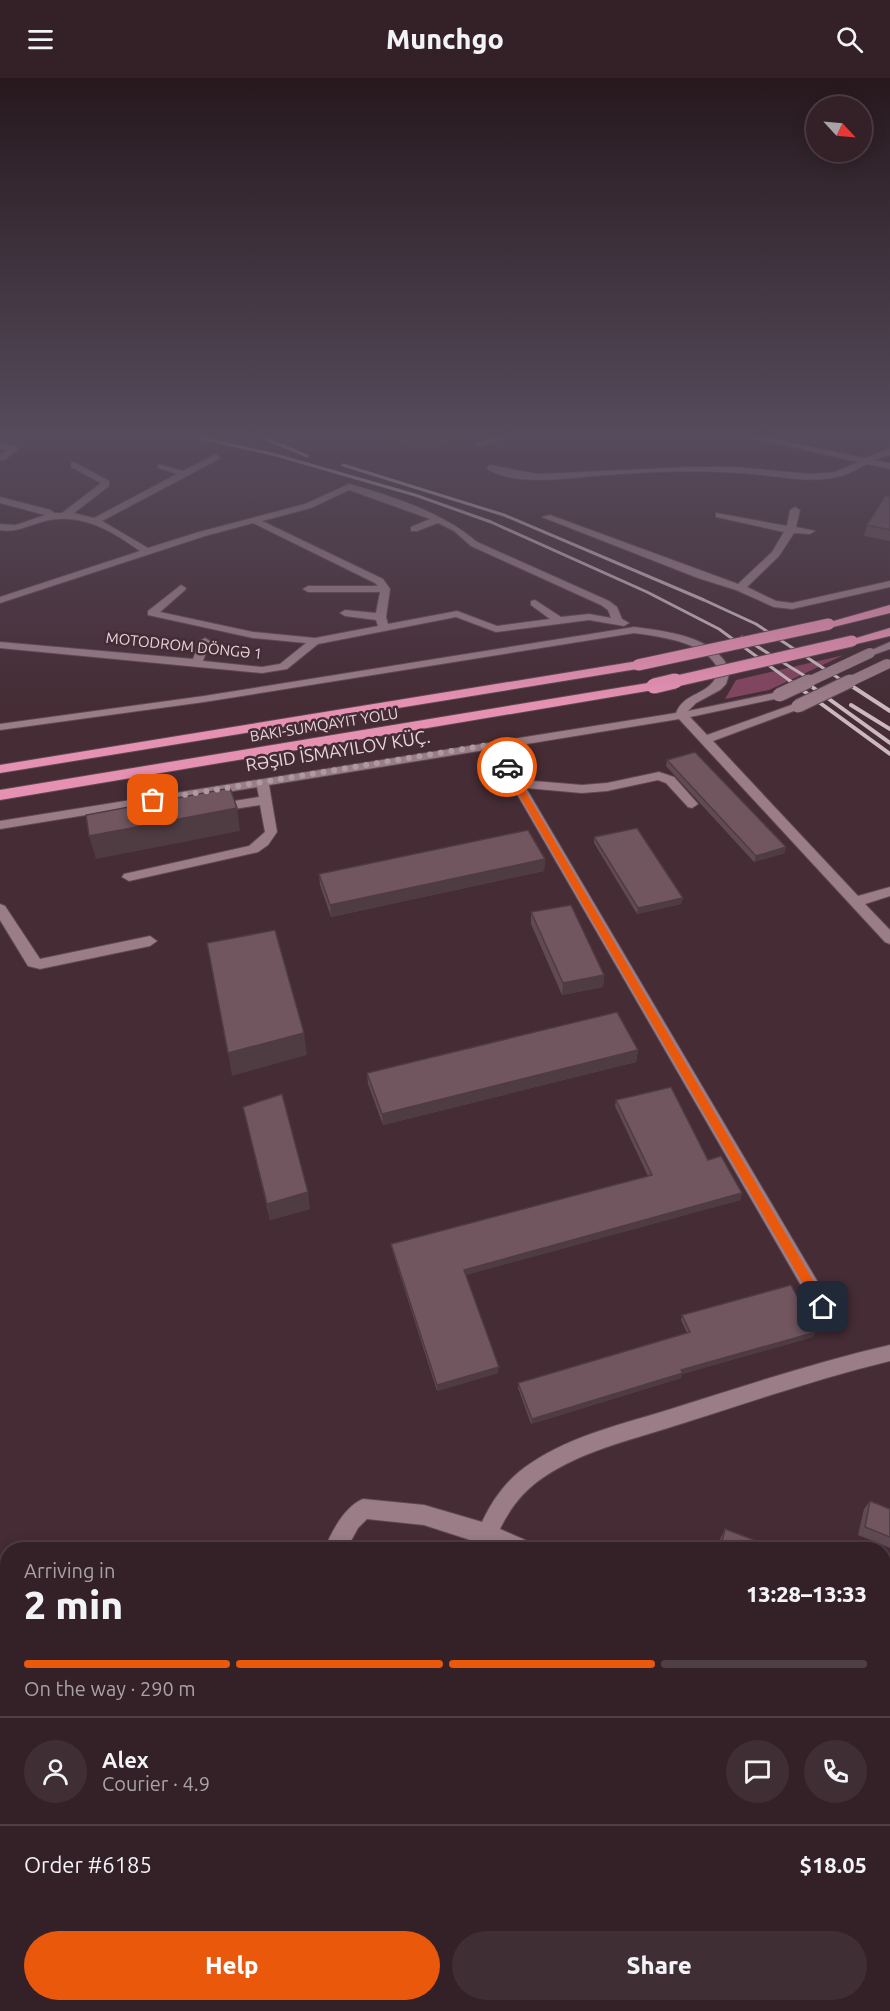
<!DOCTYPE html>
<html lang="en">
<head>
<meta charset="utf-8">
<style>
	body { margin:0; font-family:Ubuntu,sans-serif; background:#3f2e34; color:#f1f3f6; height:100vh; display:flex; flex-direction:column; font-size:22px; white-space:nowrap }
	* { box-sizing:border-box; margin:0 }
	p { font-size:20px; color:#a9a3a8 }
	.icon { flex:none; width:33px; height:33px; fill:none; stroke:currentColor; stroke-width:2; stroke-linecap:round; stroke-linejoin:round }
	.map { position:relative; flex:1; overflow:hidden }
	.panel { position:absolute; left:0px; top:1464px; width:891px; height:470px; display:flex; flex-direction:column; background:#342128; border-radius:24px 24px 0 0; box-shadow:0 3px 15px #0003,0 0 0 2px #4e3e45 }
	.panel>* { flex:none }
	.needle { width:39px; rotate:116deg }
	.fabs { position:absolute; left:806px; top:18px; display:grid; gap:12px }
	.fabs a { display:grid; place-items:center; width:66px; height:66px; border-radius:50%; background:#342128; box-shadow:0 3px 15px #0003,0 0 0 2px #4e3e45; font-size:30px }
	.pin { position:absolute; display:grid; place-items:center; width:51px; height:51px; color:#fff; margin:-26px; border-radius:12px; box-shadow:0 3px 9px #0006 }
	.courier { position:absolute; display:grid; place-items:center; width:60px; height:60px; margin:-30px; border:4px solid #ea580c; border-radius:50%; background:#fff; color:#222; box-shadow:0 2px 8px #0007 }
	.summary em { font-style:normal; font-weight:800 }
	.summary div { display:flex; flex-direction:column-reverse }
	.summary { display:flex; align-items:center; justify-content:space-between; height:102px; padding:0 24px }
	h1 { font-size:39px; font-weight:800; line-height:45px }
	.bar { display:grid; grid-template-columns:repeat(4,1fr); gap:9px 6px; align-content:center; height:72px; padding:0 24px }
	.bar i { height:8px; border-radius:4px; background:#4e3e45 }
	.bar .active { background:#ea580c }
	.bar p { grid-column:span 4 }
	.line { display:flex; align-items:center; gap:15px; padding:0 24px; border-top:2px solid #4e3e45 }
	.line div { flex:1 }
	.round { display:grid; place-items:center; flex:none; width:63px; height:63px; border-radius:32px; background:#3f2e34 }
	.cta { display:flex; gap:12px; margin-top:auto; padding:12px 24px }
	.cta a { flex:1; height:69px; border-radius:36px; background:#ea580c; color:#fff; font-size:24px; font-weight:800; line-height:69px; text-align:center }
	.cta a+a { background:#3f2e34; color:#f1f3f6 }
	header { display:flex; justify-content:space-between; align-items:center; height:78px; padding:0 24px; background:#342128; font-size:27px; font-weight:800 }
	.map>svg:first-child { display:block }
	.built { fill:#543440 }
	.green { fill:#83455f }
	.lines { fill:none; stroke-linecap:round; stroke-linejoin:round }
	.minor-casing { stroke:#5f4a52; stroke-width:2 }
	.highway-casing { stroke:#5f4a52; stroke-width:2 }
	.minor { fill:#9b7d88; fill-rule:evenodd }
	.highway { fill:#e691b2; fill-rule:evenodd }
	.rail-far1 { stroke:#ccb9c0; stroke-width:3 }
	.rail { stroke:#ccb9c0; stroke-width:4 }
	.minor-bridge-far1-casing { stroke:#5f4a52; stroke-width:11; stroke-linecap:butt }
	.minor-bridge-casing { stroke:#5f4a52; stroke-width:15; stroke-linecap:butt }
	.highway-bridge-far1-casing { stroke:#5f4a52; stroke-width:13; stroke-linecap:butt }
	.highway-bridge-casing { stroke:#5f4a52; stroke-width:17; stroke-linecap:butt }
	.minor-bridge-far1 { stroke:#9b7d88; stroke-width:10 }
	.minor-bridge { stroke:#9b7d88; stroke-width:13 }
	.highway-bridge-far1 { stroke:#e691b2; stroke-width:11 }
	.highway-bridge { stroke:#e691b2; stroke-width:15 }
	.wall { fill:#614a53 }
	.shaded-wall { fill:#4f3c43 }
	.building { fill:#715660; stroke:#4f3c43; stroke-width:1.5 }
	.route { fill:#ea580c }
	.done { stroke:#ae9aa2; stroke-width:6; stroke-dasharray:0 10.8 }
	.labels { text-anchor:middle; stroke-width:5; stroke-linejoin:round; paint-order:stroke }
	.far-street-label { font-size:15px; fill:#e7d6dc; stroke:#452c35 }
	.street-label { font-size:18px; fill:#e7d6dc; stroke:#452c35 }
</style>
</head>
<body>
<header><svg class="icon" aria-label="menu" viewBox="0 0 24 24"><path d="M4 6h16M4 12h16M4 18h16"/></svg>Munchgo<svg class="icon" aria-label="search" viewBox="0 0 24 24"><circle cx="10" cy="10" r="6"/><path d="M15 15l6 6"/></svg></header>
<div class="map">
<svg width="890" height="1933" viewBox="0 0 890 1933">
	<rect width="100%" height="100%" fill="#452c35"/>
	<path class="built" d="M371,356H474L424,372Z"/>
	<path class="green" d="M844,577L769,612L725,621L736,602Z"/>
	<g class="lines">
		<g class="minor-casing">
			<g id="minor">
				<path d="M505,356H517L479,369L475,366Z"/>
				<path d="M736,356H750L864,380L890,371V377L874,382L890,385V391L867,386C853,394 841,400 825,401C796,404 767,396 738,395C690,392 641,394 593,398C563,401 511,408 486,390L490,387L538,396L690,389H736L811,396L835,394L858,384Z"/>
				<path d="M0,365L17,369L18,371L5,382H0V377L7,372L0,371Z"/>
				<path d="M216,376L220,379L219,381L102,443L148,470L199,454L305,426L349,406C392,418 444,435 477,464L609,523L617,529L622,541L629,545L624,548L589,542L496,554L456,539L318,566L287,591L262,595L0,570V564L193,581L200,563L205,560L210,563L203,583L262,589L280,586L306,565L253,560L148,537V533L181,507L186,510L185,512L160,534L253,554L315,560L378,548L376,542L345,538L340,535L345,532L376,535L380,514H308L303,511L308,508H378L375,505L253,445L205,458L0,525V519L140,473C112,453 81,434 45,443C29,447 17,455 0,452V446L16,447L45,437L0,425V419L51,432L54,435H62L101,405L71,389V385L74,384L109,403V408L74,435L94,440L177,396L158,390V386L183,393ZM349,412L430,441L411,449V453H417L438,445L454,453L471,468L601,527L608,532L611,540L589,536L561,539L535,522L531,523V527L550,541L497,548L457,533L388,546L386,539L390,511L383,501L262,443L311,430Z"/>
				<path d="M795,429L800,432L796,449L815,453L810,456L794,455L779,478L747,509L776,523L792,525L890,503V509L792,531L774,529L736,512L698,500L542,439L550,437L738,506L772,474L784,454L716,439V435L787,448L790,432Z"/>
				<path d="M634,549C667,553 717,559 730,593L726,606L720,612L696,625L688,633L779,614L785,617L779,620L690,639L707,657L794,626H802V630L713,663L858,818L890,809V818L865,826L890,852V866L885,864L679,641L502,670L521,702L582,707L607,705L659,694L674,699L698,726L692,730L688,729L666,705L658,702L607,713L582,715L526,710L829,1223L832,1229L829,1235L823,1237L817,1235L491,671L269,707L277,754L268,767L258,774L129,803L122,799L124,796L249,768L265,754L260,727L215,734L209,730L215,726L259,719L257,709L0,751V743L676,635C685,612 709,620 719,593C708,564 662,559 634,555L204,624L0,652V646L204,618Z"/>
				<path d="M890,564V571L870,578L865,575Z"/>
				<path d="M0,826L5,828L40,881L150,858L157,863L150,868L40,891L28,888L0,842Z"/>
				<path d="M890,1267V1283C816,1301 744,1326 671,1349C628,1363 582,1373 544,1399C524,1412 510,1430 500,1451L532,1465L535,1472H501L424,1447L367,1441L358,1450L346,1472H324C332,1453 344,1429 363,1421L424,1427L482,1444C493,1420 509,1399 531,1385C573,1357 623,1346 671,1331C744,1308 816,1284 890,1267Z"/>
				<path d="M884,1779L890,1780V1804L884,1803Z"/>
				<path d="M838,1926H867L870,1933H841Z"/>
			</g>
		</g>
		<g class="highway-casing">
			<g id="highway">
				<path d="M890,527V535L829,550L823,546Z"/>
				<path d="M890,550V558L852,567L846,563Z"/>
				<path d="M638,583L645,587L643,590L0,695V687Z"/>
				<path d="M654,604L659,605V611L0,722V712Z"/>
			</g>
		</g>
		<use href="#minor" class="minor"/>
		<use href="#highway" class="highway"/>
		<g class="rail-far1">
			<path d="M183,356L276,377L415,417L491,444L647,514L719,551L793,605"/>
			<path d="M254,356L307,378"/>
			<path d="M343,387L504,437L704,522L756,546L846,605"/>
			<path d="M742,559L813,603"/>
			<path d="M802,602L806,605"/>
		</g>
		<g class="rail">
			<path d="M790,603L890,676"/>
			<path d="M804,603L890,665"/>
			<path d="M844,603L890,633"/>
			<path d="M851,627L890,651"/>
		</g>
		<g class="minor-bridge-far1-casing">
			<g id="minor-bridge-far1">
				<path d="M806,605L870,575"/>
				<path d="M847,605L887,586"/>
			</g>
		</g>
		<g class="minor-bridge-casing">
			<g id="minor-bridge">
				<path d="M779,617L809,603"/>
				<path d="M798,628L850,603"/>
			</g>
		</g>
		<g class="highway-bridge-far1-casing">
			<g id="highway-bridge-far1">
				<path d="M638,587L829,546"/>
				<path d="M668,605L852,563"/>
			</g>
		</g>
		<g class="highway-bridge-casing">
			<path id="highway-bridge" d="M654,608L675,603"/>
		</g>
		<use href="#minor-bridge-far1" class="minor-bridge-far1"/>
		<use href="#minor-bridge" class="minor-bridge"/>
		<use href="#highway-bridge-far1" class="highway-bridge-far1"/>
		<use href="#highway-bridge" class="highway-bridge"/>
	</g>
	<g class="wall">
		<path d="M890,419V463L864,458L867,447Z"/>
		<path d="M667,682L785,775L754,784L666,688Z"/>
		<path d="M594,759L681,826L637,836L594,765Z"/>
		<path d="M545,781L544,793L331,839L320,807L319,796Z"/>
		<path d="M531,834L604,897L603,909L562,917L531,846Z"/>
		<path d="M638,972L636,984L383,1047L368,1006L367,995Z"/>
		<path d="M616,1022L708,1082L742,1115L740,1122L465,1197L498,1295L437,1313L392,1172L391,1166L648,1098L615,1028Z"/>
		<path d="M243,1029L310,1131L270,1142Z"/>
		<path d="M682,1237L813,1259L682,1296L681,1300L531,1346L518,1310V1305L687,1255L681,1242Z"/>
		<path d="M870,1423L890,1431V1470L858,1457L864,1431Z"/>
		<path d="M725,1451L781,1472H716L717,1467Z"/>
		<path d="M890,1845V1911L884,1908V1890L888,1846Z"/>
		<path d="M640,1926H805L804,1933H655Z"/>
	</g>
	<g class="shaded-wall">
		<path d="M237,730L240,753L96,781L89,758Z"/>
		<path d="M786,769L785,775L754,784L756,778Z"/>
		<path d="M545,781L544,793L331,839L330,827Z"/>
		<path d="M683,820L681,826L637,836L638,830Z"/>
		<path d="M604,897L603,909L562,917L563,905Z"/>
		<path d="M304,955L307,977L232,998L228,975Z"/>
		<path d="M638,972L636,984L383,1047L382,1036Z"/>
		<path d="M308,1114L310,1131L270,1142L267,1126Z"/>
		<path d="M742,1115L740,1122L463,1198L464,1192Z"/>
		<path d="M816,1254L813,1259L682,1296L681,1300L531,1346L532,1341L681,1292Z"/>
		<path d="M499,1289L498,1295L437,1313V1307Z"/>
	</g>
	<g class="building">
		<path d="M885,418L890,419V452L867,447Z"/>
		<path d="M695,674L786,769L756,778L667,682Z"/>
		<path d="M230,710L237,730L89,758L86,737Z"/>
		<path d="M637,750L683,820L638,830L594,759Z"/>
		<path d="M528,752L545,781L330,827L319,796Z"/>
		<path d="M571,827L604,897L563,905L531,834Z"/>
		<path d="M275,852L304,955L228,975L207,865Z"/>
		<path d="M617,934L638,972L382,1036L367,995Z"/>
		<path d="M671,1009L708,1082L721,1078L742,1115L464,1192L499,1289L437,1307L391,1166L652,1097L616,1022Z"/>
		<path d="M282,1016L308,1114L267,1126L243,1029Z"/>
		<path d="M791,1207L816,1254L681,1292L683,1295L532,1341L518,1305L690,1254L682,1237Z"/>
		<path d="M870,1423L890,1431V1459L865,1449Z"/>
		<path d="M725,1451L781,1472H720Z"/>
		<path d="M884,1508L885,1509L884,1525Z"/>
		<path d="M654,1926H805L804,1933H670Z"/>
	</g>
	<linearGradient id="sky" x2="0" y2="1"><stop stop-color="#26181d"/><stop offset="0.57" stop-color="#564b5c"/><stop offset="1" stop-color="#564b5c" stop-opacity="0"/></linearGradient>
	<rect width="890" height="626" fill="url(#sky)"/>
	<path class="route" d="M507,686L511,689L827,1226V1233H819L503,689Z"/>
	<g class="lines">
		<path class="done" d="M153,722L494,666L507,689"/>
	</g>
	<g class="labels">
		<g class="far-street-label">
			<text transform="translate(184 568) rotate(6)" y="5">MOTODROM DÖNGƏ 1</text>
			<text transform="translate(324 647) rotate(-9)" y="5">BAKI-SUMQAYIT YOLU</text>
		</g>
		<g class="street-label">
			<text transform="translate(338 673) rotate(-9)" y="6">RƏŞID İSMAYILOV KÜÇ.</text>
		</g>
	</g>
</svg>
<div class="fabs">
<a><svg class="needle" viewBox="-14 -14 28 28"><path d="M0-13l5 13h-10z" fill="#e53935"/><path d="M0 13l5-13h-10z" fill="#a9a3a8"/></svg></a>
</div>
<div class="pin" style="left:153px;top:722px;background:#ea580c"><svg class="icon" aria-label="bag" viewBox="0 0 24 24"><path d="M5 8h14l-1 12H6zM9 8a3 3 0 0 1 6 0"/></svg></div>
<div class="pin" style="left:823px;top:1229px;background:#1f2937"><svg class="icon" aria-label="home" viewBox="0 0 24 24"><path d="M3 11l9-7 9 7M6 9v11h12V9"/></svg></div>
<div class="courier" style="left:507px;top:689px"><svg class="icon" aria-label="car" viewBox="0 0 24 24"><path d="M5 17H2v-5l4-1 3-4h7l3 4 3 1v5h-3M9 17h6M6 11h13"/><circle cx="7" cy="17" r="2"/><circle cx="17" cy="17" r="2"/></svg></div>
<section class="panel">
<div class="summary"><div><h1>2 min</h1><p>Arriving in</p></div><em>13:28–13:33</em></div>
<div class="bar"><i class="active"></i><i class="active"></i><i class="active"></i><i></i><p>On the way · 290 m</p></div>
<div class="line" style="height:108px"><a class="round"><svg class="icon" aria-label="person" viewBox="0 0 24 24"><circle cx="12" cy="8" r="4"/><path d="M4 21q1-7 8-7t8 7"/></svg></a><div><b>Alex</b><p>Courier · 4.9</p></div><a class="round"><svg class="icon" aria-label="chat" viewBox="0 0 24 24"><path d="M4 5h16v11H9l-5 4z"/></svg></a><a class="round"><svg class="icon" aria-label="phone" viewBox="0 0 24 24"><path d="M5 4h4l2 5-3 2q2 4 5 5l2-3 5 2v4C11 20 4 13 5 4z"/></svg></a></div>
<div class="line" style="height:78px"><div>Order #6185</div><b>$18.05</b></div>
<div class="cta"><a>Help</a><a>Share</a></div>
</section>
</div>
</body>
</html>
